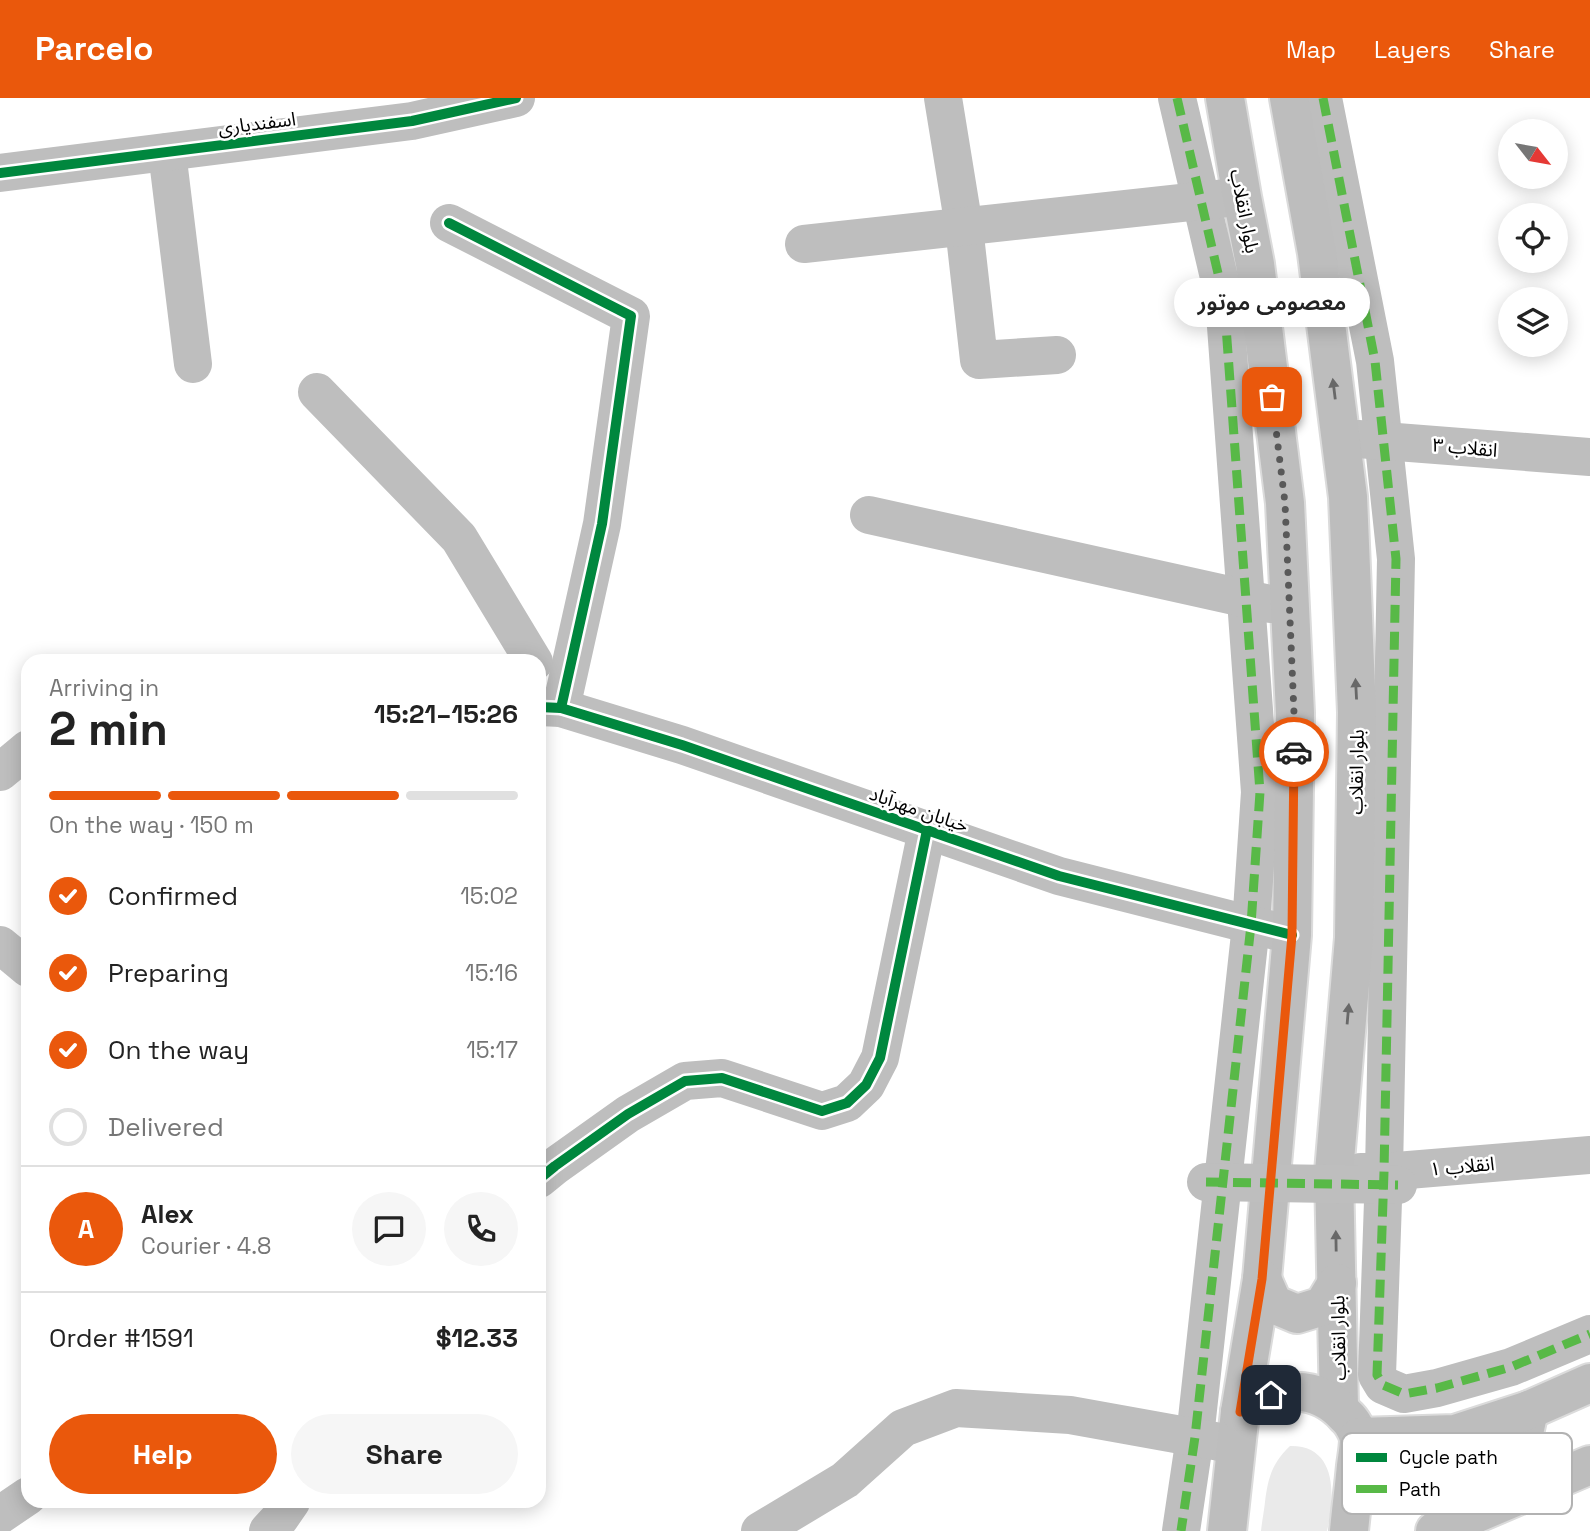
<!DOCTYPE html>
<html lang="en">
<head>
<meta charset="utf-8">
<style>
	body { margin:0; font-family:"Space Grotesk","Noto Sans Arabic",sans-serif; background:#f6f6f6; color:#222; height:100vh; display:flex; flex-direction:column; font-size:26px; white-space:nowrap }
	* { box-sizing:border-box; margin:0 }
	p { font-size:23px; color:#767676 }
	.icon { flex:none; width:38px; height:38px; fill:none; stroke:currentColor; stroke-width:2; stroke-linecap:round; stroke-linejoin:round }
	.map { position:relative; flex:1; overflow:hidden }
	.details { position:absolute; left:21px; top:556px; width:525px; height:854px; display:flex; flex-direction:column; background:#fff; border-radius:21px; box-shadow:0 4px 18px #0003 }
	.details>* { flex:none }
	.needle { width:46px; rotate:121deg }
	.fabs { position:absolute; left:1498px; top:21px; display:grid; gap:14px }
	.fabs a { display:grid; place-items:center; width:70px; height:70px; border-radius:50%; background:#fff; box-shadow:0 4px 18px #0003; font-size:35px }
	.pin { position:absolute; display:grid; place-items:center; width:60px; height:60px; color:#fff; margin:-30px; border-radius:14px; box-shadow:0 4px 10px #0006 }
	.courier { position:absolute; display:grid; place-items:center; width:70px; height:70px; margin:-35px; border:5px solid #ea580c; border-radius:50%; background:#fff; color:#222; box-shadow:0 2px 9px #0007 }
	.bubble { position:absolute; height:49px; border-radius:24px; background:#fff; box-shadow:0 4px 18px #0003; font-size:23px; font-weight:600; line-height:49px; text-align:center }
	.summary em { font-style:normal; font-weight:600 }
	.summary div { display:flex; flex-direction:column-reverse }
	.summary { display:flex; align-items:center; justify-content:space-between; height:119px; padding:0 28px }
	h1 { font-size:46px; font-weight:600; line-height:52px }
	.bar { display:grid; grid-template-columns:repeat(4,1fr); gap:10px 7px; align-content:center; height:84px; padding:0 28px }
	.bar i { height:9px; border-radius:5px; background:#e0e0e0 }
	.bar .current { background:#ea580c }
	.bar p { grid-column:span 4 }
	.line { display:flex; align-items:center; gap:18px; padding:0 28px; border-top:2px solid #e0e0e0 }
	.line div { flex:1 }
	.round { display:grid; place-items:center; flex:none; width:74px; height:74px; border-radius:37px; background:#f6f6f6 }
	ol { padding:0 28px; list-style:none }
	li { display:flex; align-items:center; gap:21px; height:77px }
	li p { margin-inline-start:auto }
	li .icon { padding:7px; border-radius:50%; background:#ea580c; color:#fff; stroke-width:4 }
	li:last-child { color:#767676 }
	li i { width:38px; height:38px; border:4px solid #e0e0e0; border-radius:50% }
	.button { display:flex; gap:14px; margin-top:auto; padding:14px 28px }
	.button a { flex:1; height:80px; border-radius:42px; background:#ea580c; color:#fff; font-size:28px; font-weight:600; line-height:80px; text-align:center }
	.button a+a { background:#f6f6f6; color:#222 }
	header { display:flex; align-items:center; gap:42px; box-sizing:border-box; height:98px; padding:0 35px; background:#ea580c; color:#fff }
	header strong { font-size:33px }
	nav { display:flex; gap:38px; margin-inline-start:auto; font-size:24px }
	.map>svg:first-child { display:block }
	.grass { fill:#eaeaea }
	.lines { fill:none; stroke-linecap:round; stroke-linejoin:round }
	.major-casing { stroke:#dbdbdb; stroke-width:42 }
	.minor { stroke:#bebebe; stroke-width:38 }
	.major { stroke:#bdbdbd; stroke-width:38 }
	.minor-bridge { stroke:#bebebe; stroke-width:38 }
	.quiet { stroke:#58b947; stroke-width:9; stroke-dasharray:18 9; stroke-linecap:butt }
	.cycleway-casing { stroke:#fff; stroke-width:15 }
	.cycleway { stroke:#00873e; stroke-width:10 }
	.oneway { fill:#686868 }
	.done { stroke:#595959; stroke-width:7; stroke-dasharray:0 12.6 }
	.route { stroke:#ea580c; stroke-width:9 }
	.labels { text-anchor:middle; stroke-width:5; stroke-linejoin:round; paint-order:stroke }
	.street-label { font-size:19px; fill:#000; stroke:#fff }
	.key { fill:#fff; stroke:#b2b2b2; stroke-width:2 }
	.key-label { font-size:19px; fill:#000 }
</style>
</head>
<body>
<header>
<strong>Parcelo</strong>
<nav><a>Map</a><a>Layers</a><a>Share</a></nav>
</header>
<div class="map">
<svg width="1590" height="1433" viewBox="0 0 1590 1433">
	<rect width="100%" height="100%" fill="#fff"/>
	<path class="grass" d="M1290,1348C1338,1347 1335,1400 1327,1433H1261C1262,1423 1264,1414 1265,1404C1268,1380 1272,1365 1290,1348Z"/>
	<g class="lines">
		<g class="major-casing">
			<g id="major">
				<path d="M1225,0L1242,99L1255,166L1285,405L1295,615L1292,837L1262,1181L1240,1314L1227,1433"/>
				<path d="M1289,0L1317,155L1348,399L1357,614L1354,840L1334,1074L1339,1309"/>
				<path d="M1262,1181L1273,1206L1297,1216L1323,1208L1337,1185"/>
				<path d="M1529,1312L1523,1340L1534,1365L1558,1379"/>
				<path d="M1240,1314C1275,1290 1315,1283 1346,1318C1352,1323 1358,1334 1359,1341C1359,1350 1357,1360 1356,1368C1354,1390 1351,1411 1349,1433"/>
				<path d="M1359,1339L1455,1336L1529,1312L1590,1285"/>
				<path d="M1435,1433L1590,1367"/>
			</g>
		</g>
		<g class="minor">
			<path d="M943,0L964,129L979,262L1057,257"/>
			<path d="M1177,0L1224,201L1260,694L1251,827L1195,1339L1181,1433"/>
			<path d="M1323,0L1375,263L1396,461L1384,1074L1377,1277L1383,1287L1404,1296L1437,1290L1511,1269L1590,1236"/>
			<path d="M167,54L193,266"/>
			<path d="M0,75L412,23L516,0"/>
			<path d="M449,125L631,218L602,426L561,610"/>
			<path d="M804,146L1227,100"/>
			<path d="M317,294L459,440L534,564"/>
			<path d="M1358,341L1590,359"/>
			<path d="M869,417L1270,506"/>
			<path d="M539,609L561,610L682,647L1059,778L1276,833"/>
			<path d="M0,674L28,651"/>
			<path d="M0,847L28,870"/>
			<path d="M1361,1074H1384L1590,1057"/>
			<path d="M539,1081L555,1068L628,1016L685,983L722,980L822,1013L847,1005L866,987L880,960L927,732"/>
			<path d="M0,1417L28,1398"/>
			<path d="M268,1433L280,1420L291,1404"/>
			<path d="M760,1433L845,1382L903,1330L956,1310L1070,1317L1220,1344"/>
		</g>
		<use href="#major" class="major"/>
		<path class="minor-bridge" d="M1206,1084L1398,1087"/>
		<g class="quiet">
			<path d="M1177,0L1224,201L1260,694L1251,827L1195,1339L1181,1433"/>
			<path d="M1323,0L1375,263L1396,461L1384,1074L1377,1277L1383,1287L1404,1296L1437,1290L1511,1269L1590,1236"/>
			<path d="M1206,1084L1398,1087"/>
		</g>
		<g class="cycleway-casing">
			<g id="cycleway">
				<path d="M0,75L412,23L516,0"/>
				<path d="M449,125L631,218L602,426L561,610"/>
				<path d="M539,609L561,610L682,647L1059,778L1292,837"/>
				<path d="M539,1081L555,1068L628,1016L685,983L722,980L822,1013L847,1005L866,987L880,960L927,732"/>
			</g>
		</g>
		<use href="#cycleway" class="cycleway"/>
	</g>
	<defs><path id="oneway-solid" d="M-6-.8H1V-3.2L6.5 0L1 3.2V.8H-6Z" transform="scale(1.75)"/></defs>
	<g class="oneway">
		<use href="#oneway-solid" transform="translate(1334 291) rotate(-97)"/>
		<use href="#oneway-solid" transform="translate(1356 591) rotate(-93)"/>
		<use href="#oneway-solid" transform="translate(1348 916) rotate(-85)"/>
		<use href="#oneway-solid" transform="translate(1336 1143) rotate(-91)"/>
	</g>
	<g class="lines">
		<path class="done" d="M1272,299L1285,405L1294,615V654"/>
		<path class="route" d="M1271,1297L1254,1304L1240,1314L1262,1181L1292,837L1294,654"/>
	</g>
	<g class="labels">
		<g class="street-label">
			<text transform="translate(257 25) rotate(-7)" y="7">اسفندیاری</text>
			<text transform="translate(1245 113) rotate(79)" y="7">بلوار انقلاب</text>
			<text transform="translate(1465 349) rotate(5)" y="7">انقلاب ۳</text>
			<text transform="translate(1356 674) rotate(-89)" y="7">بلوار انقلاب</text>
			<text transform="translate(919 711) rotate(19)" y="7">خیابان مهرآباد</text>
			<text transform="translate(1462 1068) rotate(-5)" y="7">انقلاب ۱</text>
			<text transform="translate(1338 1240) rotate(-91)" y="7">بلوار انقلاب</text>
		</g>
	</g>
	<rect x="1342" y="1335" width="230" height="81" rx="10" class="key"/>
	<rect x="1356" y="1355" width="31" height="9" fill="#00873e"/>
	<rect x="1356" y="1387" width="31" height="8" fill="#58b947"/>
	<g class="key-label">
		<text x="1399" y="1366">Cycle path</text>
		<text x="1399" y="1398">Path</text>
	</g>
</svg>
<div class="fabs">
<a><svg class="needle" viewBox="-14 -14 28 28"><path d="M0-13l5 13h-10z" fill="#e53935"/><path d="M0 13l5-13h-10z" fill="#767676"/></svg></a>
<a><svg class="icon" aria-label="locate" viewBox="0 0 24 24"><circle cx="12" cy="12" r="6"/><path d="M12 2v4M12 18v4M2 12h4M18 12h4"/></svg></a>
<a><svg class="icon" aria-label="layers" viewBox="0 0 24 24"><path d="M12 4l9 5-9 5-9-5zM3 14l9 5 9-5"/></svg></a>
</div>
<div class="pin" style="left:1272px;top:299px;background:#ea580c"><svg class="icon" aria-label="bag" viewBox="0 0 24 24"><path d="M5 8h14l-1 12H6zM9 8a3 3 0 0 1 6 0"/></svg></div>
<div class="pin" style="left:1271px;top:1297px;background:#1f2937"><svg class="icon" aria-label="home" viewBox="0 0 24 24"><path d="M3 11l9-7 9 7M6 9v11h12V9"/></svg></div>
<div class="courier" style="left:1294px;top:654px"><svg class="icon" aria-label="car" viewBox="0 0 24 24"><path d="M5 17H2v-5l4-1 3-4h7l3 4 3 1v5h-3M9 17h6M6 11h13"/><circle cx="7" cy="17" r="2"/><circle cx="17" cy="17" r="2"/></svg></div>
<div class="bubble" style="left:1174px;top:180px;width:196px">معصومی موتور</div>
<section class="details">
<div class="summary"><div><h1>2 min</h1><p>Arriving in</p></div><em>15:21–15:26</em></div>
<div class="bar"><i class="current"></i><i class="current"></i><i class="current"></i><i></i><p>On the way · 150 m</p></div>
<ol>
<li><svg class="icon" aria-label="check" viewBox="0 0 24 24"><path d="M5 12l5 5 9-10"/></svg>Confirmed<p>15:02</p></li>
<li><svg class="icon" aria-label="check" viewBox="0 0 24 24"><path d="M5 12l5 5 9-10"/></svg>Preparing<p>15:16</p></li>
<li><svg class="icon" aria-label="check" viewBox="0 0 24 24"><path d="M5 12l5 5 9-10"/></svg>On the way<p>15:17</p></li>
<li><i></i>Delivered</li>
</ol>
<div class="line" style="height:126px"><b class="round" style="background:#ea580c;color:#fff">A</b><div><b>Alex</b><p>Courier · 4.8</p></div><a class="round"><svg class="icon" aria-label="chat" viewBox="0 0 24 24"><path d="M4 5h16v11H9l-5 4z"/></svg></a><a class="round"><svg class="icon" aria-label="phone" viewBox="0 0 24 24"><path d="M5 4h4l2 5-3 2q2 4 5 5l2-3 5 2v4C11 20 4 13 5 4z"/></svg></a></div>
<div class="line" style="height:91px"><div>Order #1591</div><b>$12.33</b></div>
<div class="button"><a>Help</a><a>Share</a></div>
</section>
</div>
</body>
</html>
